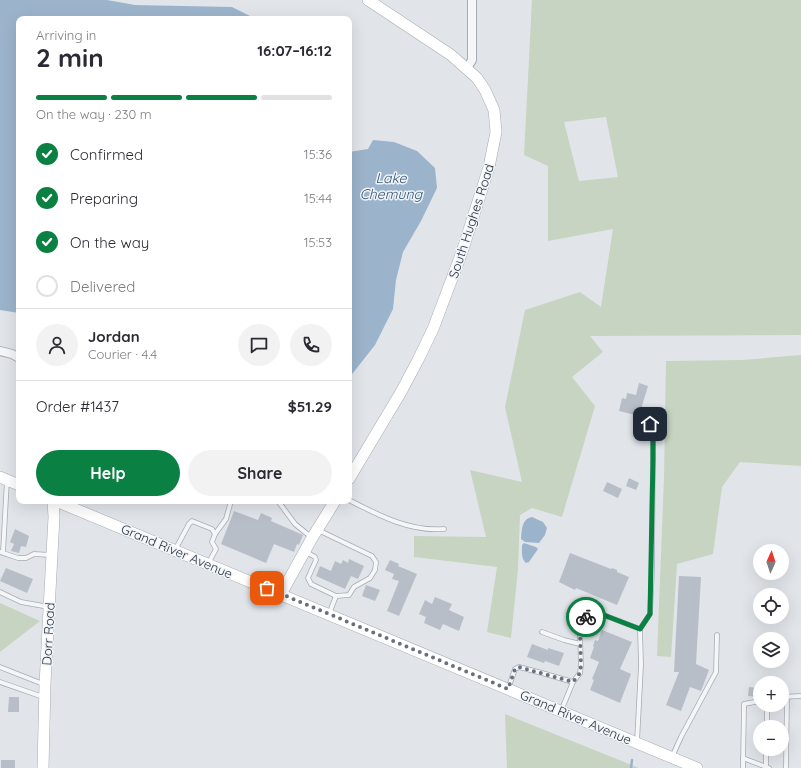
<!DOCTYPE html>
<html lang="en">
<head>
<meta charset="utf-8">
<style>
	body { margin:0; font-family:Quicksand,sans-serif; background:#f2f2f3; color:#2b2b33; height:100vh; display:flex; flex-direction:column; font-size:15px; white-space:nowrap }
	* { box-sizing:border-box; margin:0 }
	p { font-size:13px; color:#7c7c81 }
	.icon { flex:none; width:22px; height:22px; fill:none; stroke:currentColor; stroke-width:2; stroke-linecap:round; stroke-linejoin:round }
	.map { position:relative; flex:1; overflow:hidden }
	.details { position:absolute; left:16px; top:16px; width:336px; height:488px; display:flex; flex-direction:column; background:#fff; border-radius:8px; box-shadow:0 4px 16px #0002 }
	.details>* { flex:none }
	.needle { width:26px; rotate:3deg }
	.controls { position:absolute; left:753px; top:544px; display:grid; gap:8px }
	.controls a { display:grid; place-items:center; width:36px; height:36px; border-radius:50%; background:#fff; box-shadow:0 4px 16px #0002; font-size:20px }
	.pin { position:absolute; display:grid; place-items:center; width:34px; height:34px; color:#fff; margin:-17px; border-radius:8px; box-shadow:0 2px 6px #0006 }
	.courier { position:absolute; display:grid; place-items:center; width:40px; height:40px; margin:-20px; border:3px solid #0b8043; border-radius:50%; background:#fff; color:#222; box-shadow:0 1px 5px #0007 }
	.head em { font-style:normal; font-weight:700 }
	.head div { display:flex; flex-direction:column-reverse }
	.head { display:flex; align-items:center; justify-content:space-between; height:68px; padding:0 20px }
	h1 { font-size:26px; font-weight:700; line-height:30px }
	.bar { display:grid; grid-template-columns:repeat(4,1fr); gap:6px 4px; align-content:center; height:48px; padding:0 20px }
	.bar i { height:5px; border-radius:3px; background:#e1e1e2 }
	.bar .selected { background:#0b8043 }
	.bar p { grid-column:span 4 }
	.line { display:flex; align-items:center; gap:10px; padding:0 20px; border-top:1px solid #e1e1e2 }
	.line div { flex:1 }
	.round { display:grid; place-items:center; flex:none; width:42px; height:42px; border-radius:21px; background:#f2f2f3 }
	ol { padding:0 20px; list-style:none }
	li { display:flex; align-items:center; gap:12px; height:44px }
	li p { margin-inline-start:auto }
	li .icon { padding:4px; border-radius:50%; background:#0b8043; color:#fff; stroke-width:4 }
	li:last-child { color:#7c7c81 }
	li i { width:22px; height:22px; border:2px solid #e1e1e2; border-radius:50% }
	.button { display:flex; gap:8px; margin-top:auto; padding:8px 20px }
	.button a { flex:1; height:46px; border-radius:24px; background:#0b8043; color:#fff; font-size:16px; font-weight:700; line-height:46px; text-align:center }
	.button a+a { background:#f2f2f3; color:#2b2b33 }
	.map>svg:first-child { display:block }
	.green { fill:#c7d4c2; fill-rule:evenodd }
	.water { fill:#9cb4cb }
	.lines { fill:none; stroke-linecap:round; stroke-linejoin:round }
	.stream { stroke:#9cb4cb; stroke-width:2.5 }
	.building { fill:#b8bec7 }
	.lane-casing { stroke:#a6acb4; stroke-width:5.5 }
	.street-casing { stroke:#a6acb4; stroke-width:10 }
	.secondary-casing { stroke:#a6acb4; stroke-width:12 }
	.lane { stroke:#f4f6f8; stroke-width:4 }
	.street { stroke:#f4f6f8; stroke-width:8 }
	.secondary { stroke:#fff; stroke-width:11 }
	.done { stroke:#69717d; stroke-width:4; stroke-dasharray:0 7.2 }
	.route { stroke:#0b8043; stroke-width:5 }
	.labels { text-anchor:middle; stroke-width:3; stroke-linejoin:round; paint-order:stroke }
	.street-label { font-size:13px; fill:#293342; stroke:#f1f4f7 }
	.water-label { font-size:14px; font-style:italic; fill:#325477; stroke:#f1f4f7 }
</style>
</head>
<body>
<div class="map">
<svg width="801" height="768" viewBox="0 0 801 768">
	<rect width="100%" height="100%" fill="#e1e5ea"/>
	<g class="green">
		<path d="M532,0H801V335L590,336L603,352L572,377L595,406L562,517L532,508L520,515L518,569L511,638L487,632L497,567L414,557V536L486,537L470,470L522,482L505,407L525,310L580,292L601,307L613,229L548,241V166L524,155ZM606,117L618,177L579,181L564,122Z"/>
		<path d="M801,355V466L740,462L722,487L713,554L677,564L671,657L657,656L664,478L666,361L742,360Z"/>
		<path d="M0,603L40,621L0,652Z"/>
		<path d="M505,714L639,768H507Z"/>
	</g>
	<g class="water">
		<path d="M0,0H107L135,5L232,7L256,19H19V313L0,310Z"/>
		<path d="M373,140L394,142L417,151L435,168L437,188L421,221L403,252L396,280L393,309L375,345L349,378V152L368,149Z"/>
		<path d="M532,517L543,522L547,528L545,535L539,543L525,542L521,539C522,531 521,519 532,517Z"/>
		<path d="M524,543L536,547L538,549L529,562L526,563C521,559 522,551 522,545Z"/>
	</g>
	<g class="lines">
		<path class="stream" d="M631,768L632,760"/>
	</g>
	<g class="building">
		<path d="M639,383L648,386L639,416L619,411L622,398L626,399L627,393L636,395Z"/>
		<path d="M629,478L639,483L636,490L626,486Z"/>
		<path d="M607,482L622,489L618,498L603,491Z"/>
		<path d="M234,511L258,520L261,513L272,518L271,521L303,535L299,545L297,544L294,552L274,544L266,563L221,544Z"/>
		<path d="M15,529L29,536L26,547L21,546L19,553L11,551L14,544L10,542Z"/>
		<path d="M570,553L611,569L612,568L617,570V572L629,577L617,605L576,588L575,590L559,582Z"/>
		<path d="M349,559L364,566L358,579L351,576L345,589L316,576L320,566L331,571L335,561L341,564L343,560L348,563Z"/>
		<path d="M390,560L399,564L398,566L417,574L399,616L387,611L399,581L392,579L394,574L385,570Z"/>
		<path d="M6,568L33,579L27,593L0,581Z"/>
		<path d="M679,576L701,577L696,664L709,670L701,691L690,687L681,711L666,705L679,672H674Z"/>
		<path d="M366,585L380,590L375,601L362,596Z"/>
		<path d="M435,597L452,604L449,610L464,617L459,631L443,624L440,630L424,623L426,617L419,614L425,600L432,604Z"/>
		<path d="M602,630L632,642L620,669L631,674L620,703L590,690L594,680L592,679L599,662L590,658L594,647L593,646L595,640L598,641Z"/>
		<path d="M532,644L548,650V648L564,653L559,666L545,661L544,663L527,657Z"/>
		<path d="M749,687L760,688V697L748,696Z"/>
		<path d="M9,697H19V712H8Z"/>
		<rect x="1" y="760" width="14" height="8"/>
	</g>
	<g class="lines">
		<g class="lane-casing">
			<g id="lane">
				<path d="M349,500C378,515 410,532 444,529"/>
				<path d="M278,501L295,524L311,537"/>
				<path d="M318,530L372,556L376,562L375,570L370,578L354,587L349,595L336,596L329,614"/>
				<path d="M215,534L226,519L231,501"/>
				<path d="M175,550L189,524L192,521L212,529L215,534L212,542L216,549L208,564"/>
				<path d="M0,552L18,558H26L34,554L51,555"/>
				<path d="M3,552L7,480"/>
				<path d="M306,552L315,557L316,560L308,578L311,584L336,596"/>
				<path d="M0,592L21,602L49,607"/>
				<path d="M542,632L564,640L580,644"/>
				<path d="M0,667L43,684"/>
				<path d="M0,682L43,697"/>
				<path d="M508,689L515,669L519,667L542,673L573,682"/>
				<path d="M782,697L801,696"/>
				<path d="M561,711L573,682L580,673L581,665L580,635L586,617L593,614H601L640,629"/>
				<path d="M767,727V705"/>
				<path d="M637,742L641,665L640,629L650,614L652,570L653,435L650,424"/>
				<path d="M672,757L681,737L716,672L717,635"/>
				<path d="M743,758L769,768"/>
				<path d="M766,767V749"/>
				<path d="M743,768L744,704L760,701"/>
				<path d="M786,768L787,696"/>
			</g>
		</g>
		<g class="street-casing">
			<g id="street">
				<path d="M467,68L472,60V0"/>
				<path d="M0,351L12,354L19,358"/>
			</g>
		</g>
		<g class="secondary-casing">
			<g id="secondary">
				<path d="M0,477L19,485"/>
				<path d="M349,479L401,392L418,360L433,329L462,252L489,167L496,132L494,110L485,90L477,78L451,55L368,0"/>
				<path d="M56,501L697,768"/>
				<path d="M281,594L312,538L335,501"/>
				<path d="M43,768L45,684L54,517L53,501"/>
			</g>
		</g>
		<use href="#lane" class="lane"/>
		<use href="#street" class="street"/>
		<use href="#secondary" class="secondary"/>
	</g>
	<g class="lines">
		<path class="done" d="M267,588L508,689L515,669L519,667L573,682L580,673L581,665L580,635L586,617"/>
		<path class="route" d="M586,617L593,614H601L640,629L650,614L653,459V435L650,424"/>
	</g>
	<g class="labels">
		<g class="street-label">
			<text transform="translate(471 221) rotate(-72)" y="5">South Hughes Road</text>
			<text transform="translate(177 551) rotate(23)" y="5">Grand River Avenue</text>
			<text transform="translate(48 634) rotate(-87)" y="5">Dorr Road</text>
			<text transform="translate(576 717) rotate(23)" y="5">Grand River Avenue</text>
		</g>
		<g class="water-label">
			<text x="391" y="183">Lake<tspan x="391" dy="16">Chemung</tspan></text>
		</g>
	</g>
</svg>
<div class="controls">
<a><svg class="needle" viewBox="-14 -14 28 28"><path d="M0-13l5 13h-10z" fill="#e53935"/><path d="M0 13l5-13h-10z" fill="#7c7c81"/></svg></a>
<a><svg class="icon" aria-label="locate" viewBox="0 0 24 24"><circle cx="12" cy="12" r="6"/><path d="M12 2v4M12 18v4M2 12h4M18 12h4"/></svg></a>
<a><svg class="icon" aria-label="layers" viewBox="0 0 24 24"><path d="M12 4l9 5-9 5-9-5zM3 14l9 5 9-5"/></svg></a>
<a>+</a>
<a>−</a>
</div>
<div class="pin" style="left:267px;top:588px;background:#ea580c"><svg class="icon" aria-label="bag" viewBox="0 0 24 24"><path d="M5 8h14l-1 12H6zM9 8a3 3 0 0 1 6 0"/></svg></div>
<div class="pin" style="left:650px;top:424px;background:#1f2937"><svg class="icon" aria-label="home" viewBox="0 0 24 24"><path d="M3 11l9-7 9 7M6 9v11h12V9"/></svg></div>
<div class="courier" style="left:586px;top:617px"><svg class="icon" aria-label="bike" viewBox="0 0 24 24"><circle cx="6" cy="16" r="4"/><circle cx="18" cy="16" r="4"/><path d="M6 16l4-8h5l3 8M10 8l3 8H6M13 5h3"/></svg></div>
<section class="details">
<div class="head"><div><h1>2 min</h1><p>Arriving in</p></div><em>16:07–16:12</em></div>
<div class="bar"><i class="selected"></i><i class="selected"></i><i class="selected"></i><i></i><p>On the way · 230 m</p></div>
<ol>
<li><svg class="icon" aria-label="check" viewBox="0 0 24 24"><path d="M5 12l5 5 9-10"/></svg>Confirmed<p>15:36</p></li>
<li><svg class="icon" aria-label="check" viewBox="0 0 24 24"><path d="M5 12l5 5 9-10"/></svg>Preparing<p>15:44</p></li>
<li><svg class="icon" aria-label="check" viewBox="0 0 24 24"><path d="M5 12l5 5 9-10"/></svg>On the way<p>15:53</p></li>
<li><i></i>Delivered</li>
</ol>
<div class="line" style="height:72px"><a class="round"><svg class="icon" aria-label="person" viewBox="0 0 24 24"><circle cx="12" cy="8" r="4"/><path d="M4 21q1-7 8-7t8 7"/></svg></a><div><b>Jordan</b><p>Courier · 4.4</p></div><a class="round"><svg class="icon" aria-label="chat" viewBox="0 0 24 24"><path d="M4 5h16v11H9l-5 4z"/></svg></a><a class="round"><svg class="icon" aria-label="phone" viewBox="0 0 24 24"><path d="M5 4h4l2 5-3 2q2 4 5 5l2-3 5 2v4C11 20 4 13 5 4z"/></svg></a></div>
<div class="line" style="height:52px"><div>Order #1437</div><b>$51.29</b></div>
<div class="button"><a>Help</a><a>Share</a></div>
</section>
</div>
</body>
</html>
